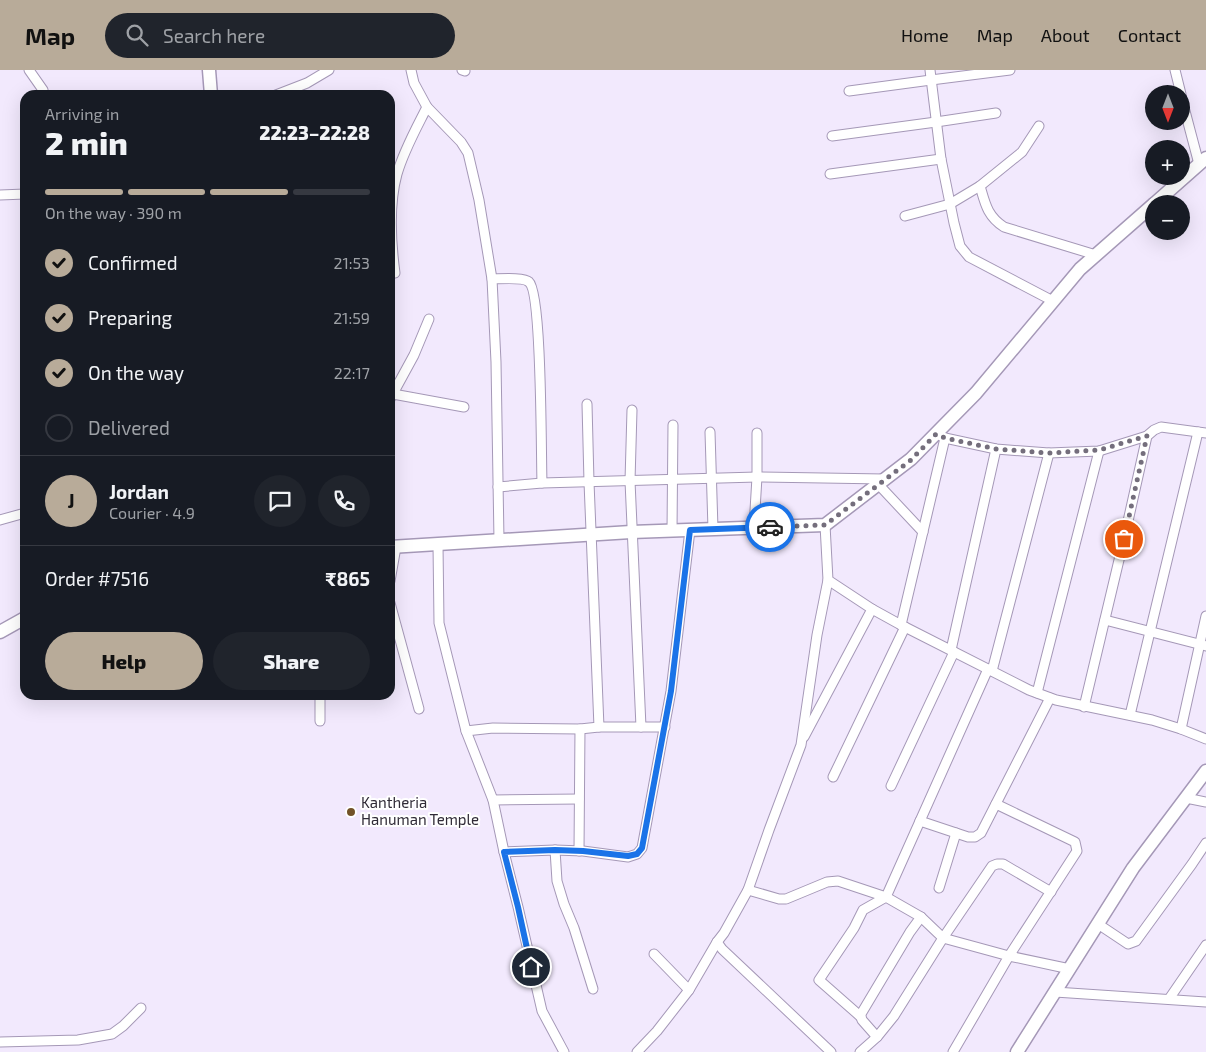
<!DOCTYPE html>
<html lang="en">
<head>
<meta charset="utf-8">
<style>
	body { margin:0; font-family:"Exo 2",sans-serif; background:#20242c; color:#f1f3f6; height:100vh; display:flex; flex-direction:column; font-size:19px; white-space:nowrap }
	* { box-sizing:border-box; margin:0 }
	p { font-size:16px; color:#9ea1a6 }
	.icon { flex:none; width:28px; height:28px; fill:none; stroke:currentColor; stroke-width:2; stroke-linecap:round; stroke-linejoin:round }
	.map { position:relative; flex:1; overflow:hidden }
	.sheet { position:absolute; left:20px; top:20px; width:375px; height:610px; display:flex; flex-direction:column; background:#171b24; border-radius:15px; box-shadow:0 5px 20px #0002 }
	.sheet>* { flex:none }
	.needle { width:32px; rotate:180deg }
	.buttons { position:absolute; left:1145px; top:15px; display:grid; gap:10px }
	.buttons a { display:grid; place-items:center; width:45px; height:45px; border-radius:50%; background:#171b24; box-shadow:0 5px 20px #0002; font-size:25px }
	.pin { position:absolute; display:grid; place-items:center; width:42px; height:42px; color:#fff; margin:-21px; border:2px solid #fff; border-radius:50%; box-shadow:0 1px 5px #0007 }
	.courier { position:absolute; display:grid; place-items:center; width:50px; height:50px; margin:-25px; border:4px solid #1a73e8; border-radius:50%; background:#fff; color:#222; box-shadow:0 1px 6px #0007 }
	.head em { font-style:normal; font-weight:800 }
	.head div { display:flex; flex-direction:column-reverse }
	.head { display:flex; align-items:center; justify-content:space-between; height:85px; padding:0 25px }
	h1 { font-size:32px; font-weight:800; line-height:38px }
	.bar { display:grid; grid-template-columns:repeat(4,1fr); gap:8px 5px; align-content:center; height:60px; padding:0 25px }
	.bar i { height:6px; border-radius:4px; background:#363941 }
	.bar .active { background:#b8ab99 }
	.bar p { grid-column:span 4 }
	.line { display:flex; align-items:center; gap:12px; padding:0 25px; border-top:1px solid #363941 }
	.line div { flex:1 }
	.round { display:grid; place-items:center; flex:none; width:52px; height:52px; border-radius:26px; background:#20242c }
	ol { padding:0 25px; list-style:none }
	li { display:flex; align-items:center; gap:15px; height:55px }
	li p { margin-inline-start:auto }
	li .icon { padding:5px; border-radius:50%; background:#b8ab99; color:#111; stroke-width:4 }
	li:last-child { color:#9ea1a6 }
	li i { width:28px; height:28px; border:2px solid #363941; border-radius:50% }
	.action { display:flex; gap:10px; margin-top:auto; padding:10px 25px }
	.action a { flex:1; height:58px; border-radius:30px; background:#b8ab99; color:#111; font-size:20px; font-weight:800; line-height:58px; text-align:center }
	.action a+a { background:#20242c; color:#f1f3f6 }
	header { display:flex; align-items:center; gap:30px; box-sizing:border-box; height:70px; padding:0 25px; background:#b8ab99; color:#111 }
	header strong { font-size:24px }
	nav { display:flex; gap:28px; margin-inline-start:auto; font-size:18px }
	.search { width:350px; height:45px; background:#20242c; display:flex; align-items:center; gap:12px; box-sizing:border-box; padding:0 18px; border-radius:28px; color:#9ea1a6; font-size:19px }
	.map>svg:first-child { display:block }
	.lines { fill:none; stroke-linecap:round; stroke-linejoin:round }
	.street-casing { stroke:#a598b7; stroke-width:11 }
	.secondary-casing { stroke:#a598b7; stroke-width:15 }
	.street { stroke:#fff; stroke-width:9 }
	.secondary { stroke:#fff; stroke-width:12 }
	.done { stroke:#746e7c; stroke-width:5; stroke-dasharray:0 9 }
	.route { stroke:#1a73e8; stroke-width:6 }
	.poi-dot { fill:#725228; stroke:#fff; stroke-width:2 }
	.labels { text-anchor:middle; stroke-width:4; stroke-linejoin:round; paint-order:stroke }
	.poi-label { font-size:15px; fill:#302b37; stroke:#fff; text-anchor:start }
</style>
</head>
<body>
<header>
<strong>Map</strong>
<div class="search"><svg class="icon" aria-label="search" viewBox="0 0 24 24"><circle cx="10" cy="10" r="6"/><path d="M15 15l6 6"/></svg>Search here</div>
<nav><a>Home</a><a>Map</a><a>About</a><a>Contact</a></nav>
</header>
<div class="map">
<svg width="1206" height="982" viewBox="0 0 1206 982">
	<rect width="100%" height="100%" fill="#f2e9fd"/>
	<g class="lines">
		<g class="street-casing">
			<g id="street">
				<path d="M29,0L43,20L44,25"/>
				<path d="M411,0L414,13L427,37L461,72L468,83L479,130L492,209L496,292L499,470"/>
				<path d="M462,0L465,1"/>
				<path d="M930,0L941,89L954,153L960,176L969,187L1053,231"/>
				<path d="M1175,0L1181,24"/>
				<path d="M849,21L931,10L1010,0"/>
				<path d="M276,25L307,13L329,0"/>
				<path d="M1181,26L1199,94"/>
				<path d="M832,66L936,52L996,43"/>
				<path d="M830,104L941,89"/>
				<path d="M980,116C985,133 987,146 1004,157L1096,185"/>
				<path d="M0,125L25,124"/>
				<path d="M905,146L950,134L980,116L1022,82L1039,56"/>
				<path d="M395,203C391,173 389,133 397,104C404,80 416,59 427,37"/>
				<path d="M492,209C499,209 524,207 529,212C542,223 541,386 542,413"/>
				<path d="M393,324L464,337"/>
				<path d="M390,329L414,285L429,249"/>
				<path d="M587,334L589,412L599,657"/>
				<path d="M632,340L630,411L641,657"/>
				<path d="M710,362L713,459"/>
				<path d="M945,368L996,379L1049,383L1099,381L1147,366"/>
				<path d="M878,414L923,462"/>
				<path d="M498,417L542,413L757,407L884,409"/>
				<path d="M0,450L25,443"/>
				<path d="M825,455L828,510L872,539L901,555L1029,620L1056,630L1152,650L1181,659L1206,669"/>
				<path d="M754,457L757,407V363"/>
				<path d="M672,461L673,355"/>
				<path d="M438,475L439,553L466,661L493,730L504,782L518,837L542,941L564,982"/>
				<path d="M390,511L396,477"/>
				<path d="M390,533L419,639"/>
				<path d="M1105,550L1206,576"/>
				<path d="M901,555L945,368L941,366"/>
				<path d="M951,580L996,379"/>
				<path d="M992,601L1049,383"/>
				<path d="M1037,623L1099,381"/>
				<path d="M320,625V651"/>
				<path d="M1084,637L1124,469L1147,366L1154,360L1161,357L1206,363"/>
				<path d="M1130,645L1198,362"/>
				<path d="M1181,659L1206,546"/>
				<path d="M466,661L493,658L580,659L599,657H665"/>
				<path d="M804,667L872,539"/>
				<path d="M833,707L905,557"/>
				<path d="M891,716L954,582"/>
				<path d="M1186,728L1206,732"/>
				<path d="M493,730L579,729"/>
				<path d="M920,751L968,767H975L981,763L1050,628"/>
				<path d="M555,780L557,811L564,834L574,858L593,919"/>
				<path d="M579,781L580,659"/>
				<path d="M504,782L555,780L583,781L628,787L637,784L642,778L671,621L690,460"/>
				<path d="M939,818L956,763"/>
				<path d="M748,820L779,829H786L827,812L838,811L886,827L988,599"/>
				<path d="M1098,854L1128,874L1136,871L1192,794L1206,773"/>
				<path d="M717,872L722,879L831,982"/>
				<path d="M654,884L689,920"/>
				<path d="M1055,922L1206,932"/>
				<path d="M1169,929L1206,875"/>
				<path d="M861,947L819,910L854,858L863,840L886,827L921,847L943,868L992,796L997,794H1003L1051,822"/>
				<path d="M877,967L862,950L861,947V944L910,862L921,847"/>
				<path d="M0,972L78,970L112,964L123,956L141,938"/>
				<path d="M637,982L657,961L689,920L717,872L724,863L748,820L769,760L801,675L817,565L828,510"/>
				<path d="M860,982L877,967L894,946L943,868L1009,886L1070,899"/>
				<path d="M953,982L1009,886L1077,781L1075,772L996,734"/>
			</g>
		</g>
		<g class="secondary-casing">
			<g id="secondary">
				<path d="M209,0L211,25"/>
				<path d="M1154,134L1206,88"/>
				<path d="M390,477L631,462L825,455L911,389L976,323L1080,199L1154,134"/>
				<path d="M0,562L25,548"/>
				<path d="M1017,982L1133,798L1206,701"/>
			</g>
		</g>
		<use href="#street" class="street"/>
		<use href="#secondary" class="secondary"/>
	</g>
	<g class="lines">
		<path class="done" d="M770,457L825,455L911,390L936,364L945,368L996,379L1049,383L1099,380L1147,366L1124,469"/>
		<path class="route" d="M531,897L518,837L504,782L555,780L583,781L628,786L637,784L642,778L671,621L690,460L770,457"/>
	</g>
	<circle class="poi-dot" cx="351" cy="742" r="5"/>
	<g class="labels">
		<g class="poi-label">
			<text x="361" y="738">Kantheria<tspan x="361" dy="17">Hanuman Temple</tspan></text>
		</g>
	</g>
</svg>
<div class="buttons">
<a><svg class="needle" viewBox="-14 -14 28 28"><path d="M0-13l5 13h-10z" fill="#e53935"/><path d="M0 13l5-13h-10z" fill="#9ea1a6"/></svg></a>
<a>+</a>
<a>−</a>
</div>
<div class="pin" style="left:1124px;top:469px;background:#ea580c"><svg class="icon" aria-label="bag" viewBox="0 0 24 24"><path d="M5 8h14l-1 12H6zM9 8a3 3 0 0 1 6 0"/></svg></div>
<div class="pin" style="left:531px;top:897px;background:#1f2937"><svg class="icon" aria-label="home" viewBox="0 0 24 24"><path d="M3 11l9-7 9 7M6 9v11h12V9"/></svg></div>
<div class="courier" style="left:770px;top:457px"><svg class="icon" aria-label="car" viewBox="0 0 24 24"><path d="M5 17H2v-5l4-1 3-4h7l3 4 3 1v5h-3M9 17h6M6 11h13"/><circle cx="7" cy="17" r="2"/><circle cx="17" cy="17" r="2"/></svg></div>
<section class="sheet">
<div class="head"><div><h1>2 min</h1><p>Arriving in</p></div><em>22:23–22:28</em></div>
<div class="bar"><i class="active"></i><i class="active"></i><i class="active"></i><i></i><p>On the way · 390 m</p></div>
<ol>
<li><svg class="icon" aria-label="check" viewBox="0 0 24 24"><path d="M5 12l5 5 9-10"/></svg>Confirmed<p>21:53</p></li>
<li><svg class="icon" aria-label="check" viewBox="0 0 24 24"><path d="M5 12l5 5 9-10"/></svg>Preparing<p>21:59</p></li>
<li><svg class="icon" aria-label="check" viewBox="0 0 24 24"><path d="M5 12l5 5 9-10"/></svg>On the way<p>22:17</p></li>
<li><i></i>Delivered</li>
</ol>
<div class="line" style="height:90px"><b class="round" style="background:#b8ab99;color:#111">J</b><div><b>Jordan</b><p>Courier · 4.9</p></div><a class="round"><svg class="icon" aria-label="chat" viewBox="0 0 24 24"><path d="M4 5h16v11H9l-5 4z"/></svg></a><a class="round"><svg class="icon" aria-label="phone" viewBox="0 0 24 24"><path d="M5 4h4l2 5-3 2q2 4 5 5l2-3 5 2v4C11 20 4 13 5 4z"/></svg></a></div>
<div class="line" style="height:65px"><div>Order #7516</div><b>₹865</b></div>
<div class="action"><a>Help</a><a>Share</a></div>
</section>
</div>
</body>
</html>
